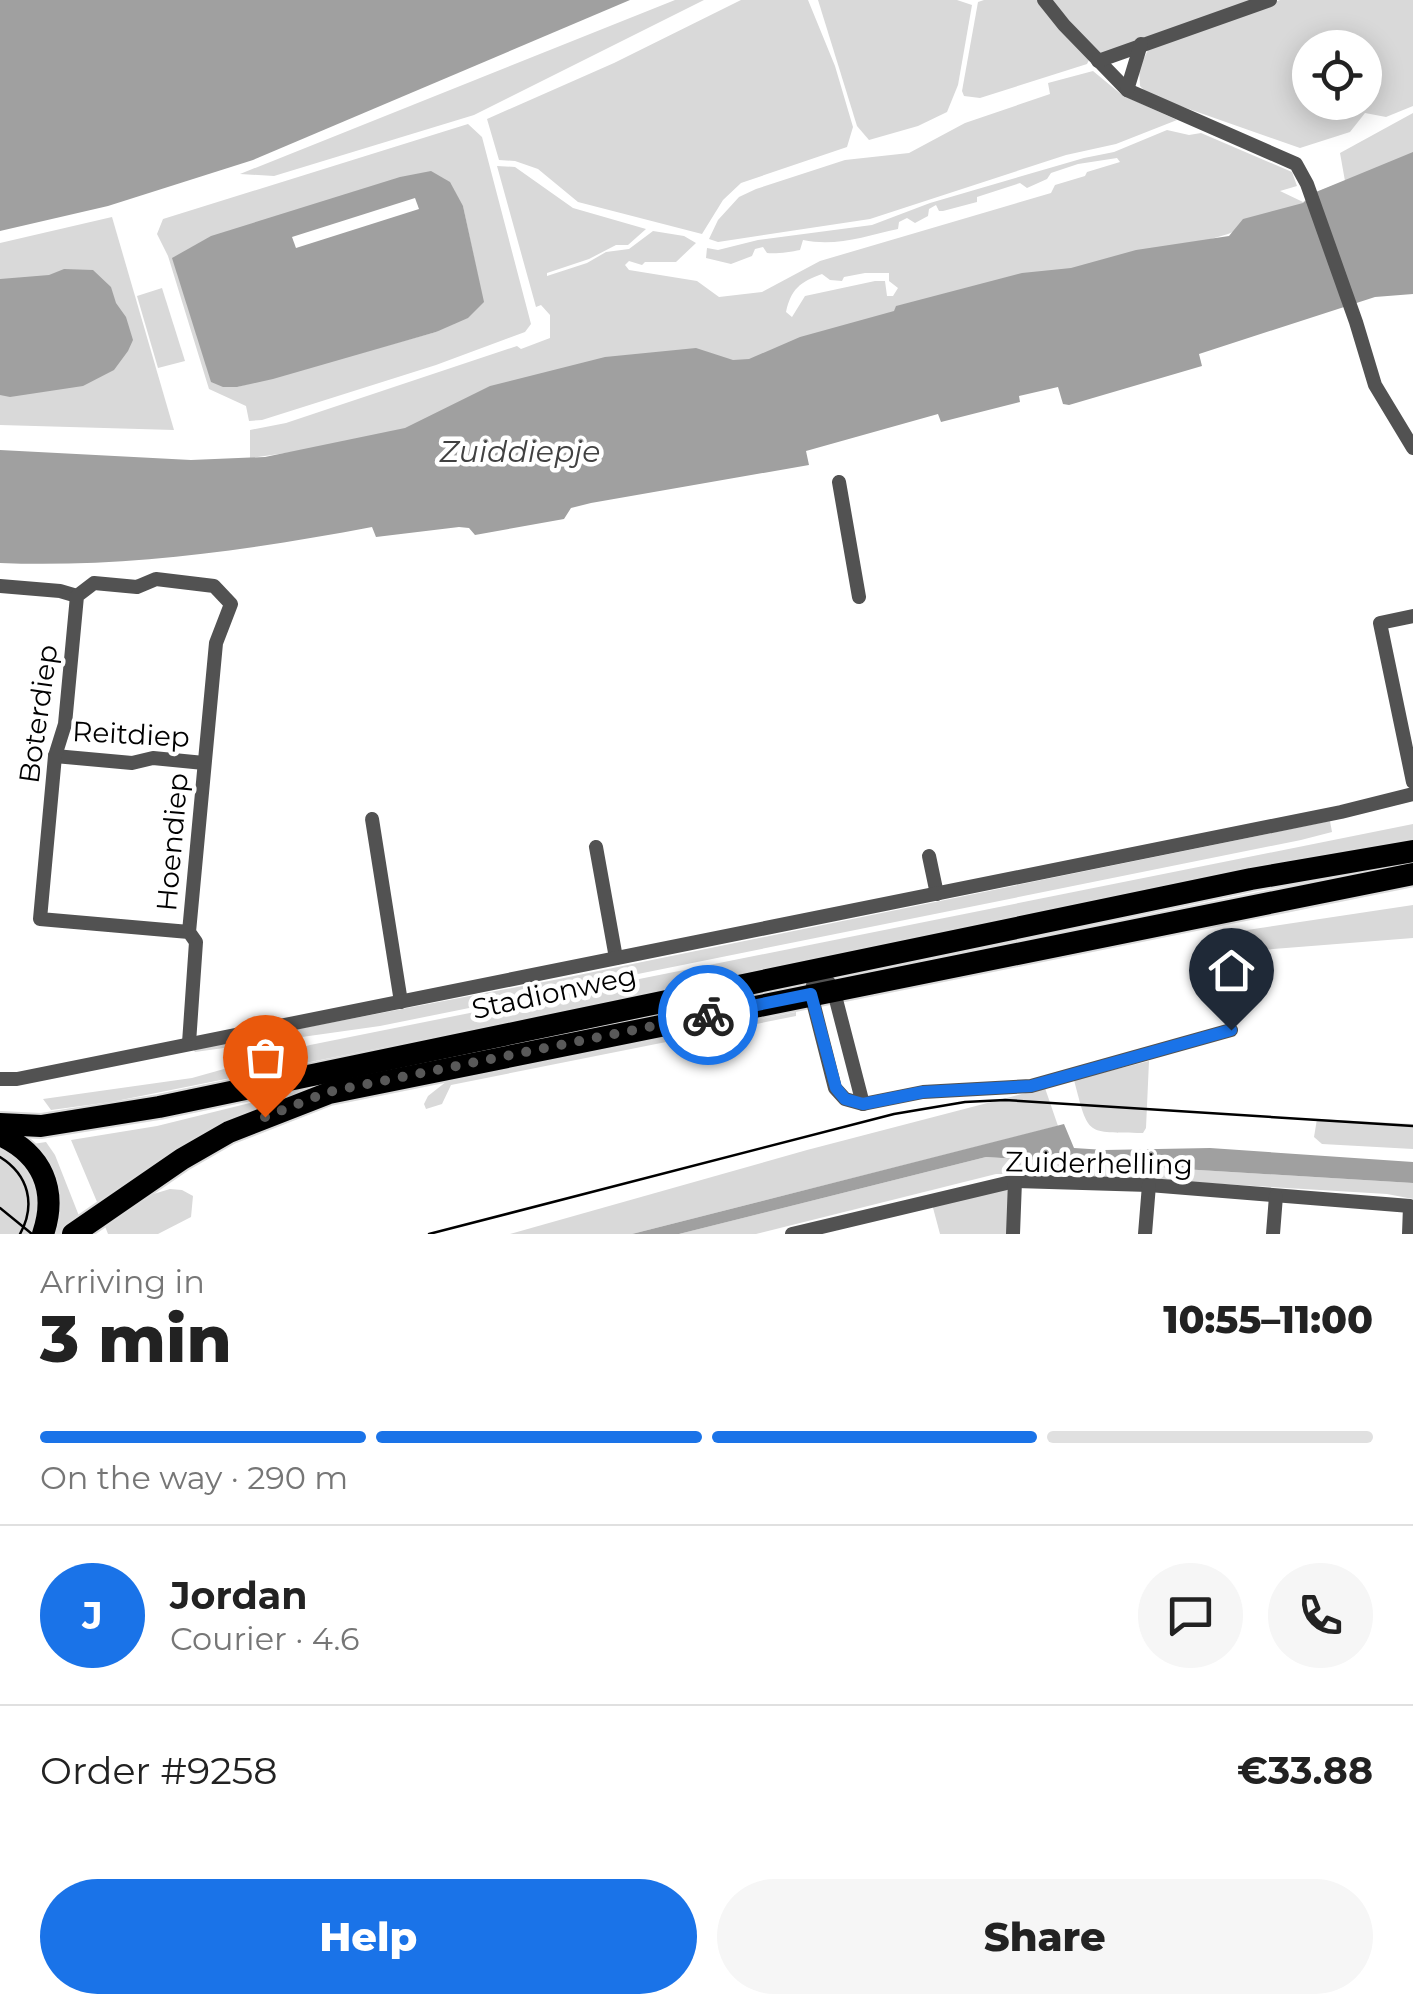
<!DOCTYPE html>
<html lang="en">
<head>
<meta charset="utf-8">
<style>
	body { margin:0; font-family:Montserrat,sans-serif; background:#f6f6f6; color:#222; height:100vh; display:flex; flex-direction:column; font-size:38px; white-space:nowrap }
	* { box-sizing:border-box; margin:0 }
	p { font-size:32px; color:#767676 }
	.icon { flex:none; width:55px; height:55px; fill:none; stroke:currentColor; stroke-width:2; stroke-linecap:round; stroke-linejoin:round }
	.map { position:relative; height:1234px; overflow:hidden }
	.sheet { display:flex; flex-direction:column; background:#fff; flex:1 }
	.sheet>* { flex:none }
	.fabs { position:absolute; left:1292px; top:30px; display:grid; gap:20px }
	.fabs a { display:grid; place-items:center; width:90px; height:90px; border-radius:50%; background:#fff; box-shadow:0 5px 25px #0003; font-size:50px }
	.pin { position:absolute; display:grid; place-items:center; width:85px; height:85px; color:#fff; margin:-102px -42px; border-radius:50% 50% 50% 0; rotate:-45deg; box-shadow:0 0 10px #0007 }
	.pin .icon { rotate:45deg }
	.courier { position:absolute; display:grid; place-items:center; width:100px; height:100px; margin:-50px; border:8px solid #1a73e8; border-radius:50%; background:#fff; color:#222; box-shadow:0 2px 12px #0007 }
	.overview em { font-style:normal; font-weight:800 }
	.overview div { display:flex; flex-direction:column-reverse }
	.overview { display:flex; align-items:center; justify-content:space-between; height:170px; padding:0 40px }
	h1 { font-size:65px; font-weight:800; line-height:75px }
	.bar { display:grid; grid-template-columns:repeat(4,1fr); gap:15px 10px; align-content:center; height:120px; padding:0 40px }
	.bar i { height:12px; border-radius:8px; background:#e0e0e0 }
	.bar .selected { background:#1a73e8 }
	.bar p { grid-column:span 4 }
	.line { display:flex; align-items:center; gap:25px; padding:0 40px; border-top:2px solid #e0e0e0 }
	.line div { flex:1 }
	.round { display:grid; place-items:center; flex:none; width:105px; height:105px; border-radius:52px; background:#f6f6f6 }
	.action { display:flex; gap:20px; margin-top:auto; padding:20px 40px }
	.action a { flex:1; height:115px; border-radius:60px; background:#1a73e8; color:#fff; font-size:40px; font-weight:800; line-height:115px; text-align:center }
	.action a+a { background:#f6f6f6; color:#222 }
	.map>svg:first-child { display:block }
	.green { fill:#d9d9d9; fill-rule:evenodd }
	.water { fill:#a0a0a0 }
	.pier { fill:#fff }
	.lines { fill:none; stroke-linecap:round; stroke-linejoin:round }
	.primary-casing { stroke:#dbdbdb; stroke-width:26 }
	.street { stroke:#525252; stroke-width:14 }
	.primary { stroke:#000; stroke-width:22 }
	.tram { stroke:#000; stroke-width:2.5 }
	.done { stroke:#595959; stroke-width:10; stroke-dasharray:0 18 }
	.route { stroke:#1a73e8; stroke-width:12 }
	.labels { text-anchor:middle; stroke-width:9; stroke-linejoin:round; paint-order:stroke }
	.street-label { font-size:28px; fill:#000; stroke:#fff }
	.water-label { font-size:30px; font-style:italic; fill:#414141; stroke:#fff }
</style>
</head>
<body>
<div class="map">
<svg width="1413" height="1234" viewBox="0 0 1413 1234">
	<rect width="100%" height="100%" fill="#fff"/>
	<g class="green">
		<path d="M675,0H704L474,115L274,176L240,174Z"/>
		<path d="M741,0H808L835,66L853,127L847,147L741,183L723,200L702,234L578,202L538,169L515,161L499,160L487,119L614,63Z"/>
		<path d="M818,0H957L972,5L958,85L947,112L918,126L869,140L857,126Z"/>
		<path d="M984,0H1039L1090,58L1087,64L980,98L964,96L962,91L978,2Z"/>
		<path d="M1051,0H1260L1100,55Z"/>
		<path d="M1280,0H1413V106L1386,117L1365,113L1350,132L1300,148L1149,95L1140,86L1139,68L1149,48ZM1310,48H1365V102H1310Z"/>
		<path d="M1093,71L1122,95L1177,120L1116,144L1066,155L870,219L718,242L709,239L718,220L739,197L756,189L845,160L909,153L965,123L1050,94L1048,83Z"/>
		<path d="M1413,113V159L1228,234L1123,265L749,360L463,428L250,458V430L286,423L517,346L521,349L550,338V315L541,305L536,307L497,166L515,167L573,208L646,229L628,245H616L589,259L547,273V276L587,263L606,252L629,249L653,231L684,236L696,243L676,262H645L642,265L629,261L625,265L629,270L697,281L719,297L762,292L820,261L1051,193L1055,185L1085,176L1087,172L1120,162L1117,158L1078,164L1051,173L1047,179L1027,188L1020,183L977,197V202L943,211H939L936,205L929,209L928,216L915,223L907,218L899,222L898,229C866,236 836,247 803,240L800,250C791,252 776,254 767,253L763,247L755,249L752,256L731,264L706,258L707,248L718,250L758,240L872,225L930,203L1084,158L1114,152L1167,130L1189,135L1201,133L1292,172L1297,186L1280,191L1303,202L1316,192L1345,181L1340,153ZM865,273H889V281L898,288L893,296H887L885,281H875L805,296L792,317L786,312C791,289 800,282 822,274L830,280L842,281L844,277Z"/>
		<path d="M468,124L482,137L531,324L525,332L436,365L262,420L249,421L246,406L209,389L168,256L157,234L163,219ZM463,206L483,301L436,332L237,387Z"/>
		<path d="M112,217L174,430L0,425V243Z"/>
		<path d="M162,288L185,361L158,368L137,296Z"/>
		<path d="M1330,821L1332,832L1301,840L380,1026L195,1052L193,1049L559,979Z"/>
		<path d="M1413,824V841L111,1102L51,1110L43,1099L192,1078L310,1045Z"/>
		<path d="M1413,905V938L1223,953L1221,934Z"/>
		<path d="M796,1012V1016L451,1085L442,1104L426,1109L424,1104L428,1096L456,1074L567,1050H603Z"/>
		<path d="M1149,1061L1146,1128L1143,1133C1085,1132 1089,1137 1074,1080Z"/>
		<path d="M327,1084L100,1209L71,1140L157,1126Z"/>
		<path d="M1045,1088L1058,1126L632,1234H510L807,1150Z"/>
		<path d="M1317,1119L1413,1124V1149L1322,1144L1314,1137Z"/>
		<path d="M46,1142L55,1155L81,1221L61,1234H54L33,1144Z"/>
		<path d="M0,1144C21,1155 39,1177 40,1202C40,1212 35,1224 33,1234H0Z"/>
		<path d="M986,1157L1413,1183V1199L1387,1194L1056,1174H996L756,1234H679Z"/>
		<path d="M1010,1188V1234H940L932,1204Z"/>
		<path d="M170,1189L182,1190L193,1196L191,1217L158,1234H108L103,1221L150,1195Z"/>
	</g>
	<g class="water">
		<path d="M0,0H630L253,160L108,206L0,231Z"/>
		<path d="M1413,152V294L1375,297L1199,354L1202,366L1069,405L1063,404L1058,387L1019,396L1020,402L941,422L938,414L806,451L809,465L591,503L571,508L564,519L475,535L469,528L459,527L376,537L372,527C251,550 123,568 0,563V450L191,460L265,457L405,428L490,386L605,357L696,348L733,360L749,359L800,337L894,311L896,306L1022,273L1071,268L1136,250L1229,236L1243,219L1303,203L1316,192Z"/>
		<path d="M431,171L450,182L463,206L484,302L468,318L436,332L273,379L237,387H223L211,382L172,258L211,236L400,177Z"/>
		<path d="M64,269L93,270L111,287L116,303L126,317L133,340L128,351L114,370L83,386L10,397L0,395V279L49,275Z"/>
		<path d="M1064,1124L1074,1148L1105,1150L1210,1148L1413,1162V1183L986,1157L679,1234H632Z"/>
	</g>
	<path class="pier" d="M415,198L419,209L296,248L292,237Z"/>
	<g class="lines">
		<g class="primary-casing">
			<g id="primary">
				<path d="M0,1124L41,1126L159,1107L1251,879L1413,851"/>
				<path d="M0,1135C42,1154 58,1190 43,1234"/>
				<path d="M73,1234L182,1159L229,1132L329,1093L1413,874"/>
			</g>
		</g>
		<g class="street">
			<path d="M1044,0L1064,25L1127,90L1296,164L1307,184L1356,322L1375,385L1413,448"/>
			<path d="M1098,61L1270,0"/>
			<path d="M1127,90L1141,44"/>
			<path d="M839,482L859,597"/>
			<path d="M0,586L60,591L77,596"/>
			<path d="M1413,616L1380,623L1413,782"/>
			<path d="M55,756L132,763L153,758L204,763"/>
			<path d="M372,819L401,1002"/>
			<path d="M596,847L616,958"/>
			<path d="M929,856L937,894"/>
			<path d="M189,932L40,919L55,756L65,724L77,596L94,583L137,587L156,579L214,586L231,604L216,643L189,932L196,942L189,1043"/>
			<path d="M817,968L811,994L835,1088L845,1099L863,1104L923,1092L1031,1086L1231,1030"/>
			<path d="M817,968L833,988L863,1104"/>
			<path d="M0,1079H17L1341,812L1413,794"/>
			<path d="M792,1234L1015,1181L1149,1185L1410,1206L1409,1234"/>
			<path d="M1013,1234L1015,1181"/>
			<path d="M1145,1234L1149,1185"/>
			<path d="M1273,1234L1276,1196"/>
		</g>
		<use href="#primary" class="primary"/>
		<g class="tram">
			<path d="M0,1157C29,1175 36,1205 20,1234"/>
			<path d="M0,1208L32,1234"/>
			<path d="M429,1234L894,1114L965,1102L1005,1100L1413,1126"/>
		</g>
	</g>
	<g class="lines">
		<path class="done" d="M265,1117L328,1092L708,1015"/>
		<path class="route" d="M708,1015L811,994L836,1088L845,1099L863,1104L923,1092L1031,1086L1231,1030"/>
	</g>
	<g class="labels">
		<g class="street-label">
			<text transform="translate(38 714) rotate(-82)" y="10">Boterdiep</text>
			<text transform="translate(131 734) rotate(3)" y="10">Reitdiep</text>
			<text transform="translate(172 842) rotate(-85)" y="10">Hoendiep</text>
			<text transform="translate(554 992) rotate(-12)" y="10">Stadionweg</text>
			<text transform="translate(1099 1163) rotate(1)" y="10">Zuiderhelling</text>
		</g>
		<g class="water-label">
			<text x="520" y="462">Zuiddiepje</text>
		</g>
	</g>
</svg>
<div class="fabs">
<a><svg class="icon" aria-label="locate" viewBox="0 0 24 24"><circle cx="12" cy="12" r="6"/><path d="M12 2v4M12 18v4M2 12h4M18 12h4"/></svg></a>
</div>
<div class="pin" style="left:265px;top:1117px;background:#ea580c"><svg class="icon" aria-label="bag" viewBox="0 0 24 24"><path d="M5 8h14l-1 12H6zM9 8a3 3 0 0 1 6 0"/></svg></div>
<div class="pin" style="left:1231px;top:1030px;background:#1f2937"><svg class="icon" aria-label="home" viewBox="0 0 24 24"><path d="M3 11l9-7 9 7M6 9v11h12V9"/></svg></div>
<div class="courier" style="left:708px;top:1015px"><svg class="icon" aria-label="bike" viewBox="0 0 24 24"><circle cx="6" cy="16" r="4"/><circle cx="18" cy="16" r="4"/><path d="M6 16l4-8h5l3 8M10 8l3 8H6M13 5h3"/></svg></div>
</div>
<section class="sheet">
<div class="overview"><div><h1>3 min</h1><p>Arriving in</p></div><em>10:55–11:00</em></div>
<div class="bar"><i class="selected"></i><i class="selected"></i><i class="selected"></i><i></i><p>On the way · 290 m</p></div>
<div class="line" style="height:180px"><b class="round" style="background:#1a73e8;color:#fff">J</b><div><b>Jordan</b><p>Courier · 4.6</p></div><a class="round"><svg class="icon" aria-label="chat" viewBox="0 0 24 24"><path d="M4 5h16v11H9l-5 4z"/></svg></a><a class="round"><svg class="icon" aria-label="phone" viewBox="0 0 24 24"><path d="M5 4h4l2 5-3 2q2 4 5 5l2-3 5 2v4C11 20 4 13 5 4z"/></svg></a></div>
<div class="line" style="height:130px"><div>Order #9258</div><b>€33.88</b></div>
<div class="action"><a>Help</a><a>Share</a></div>
</section>
</body>
</html>
